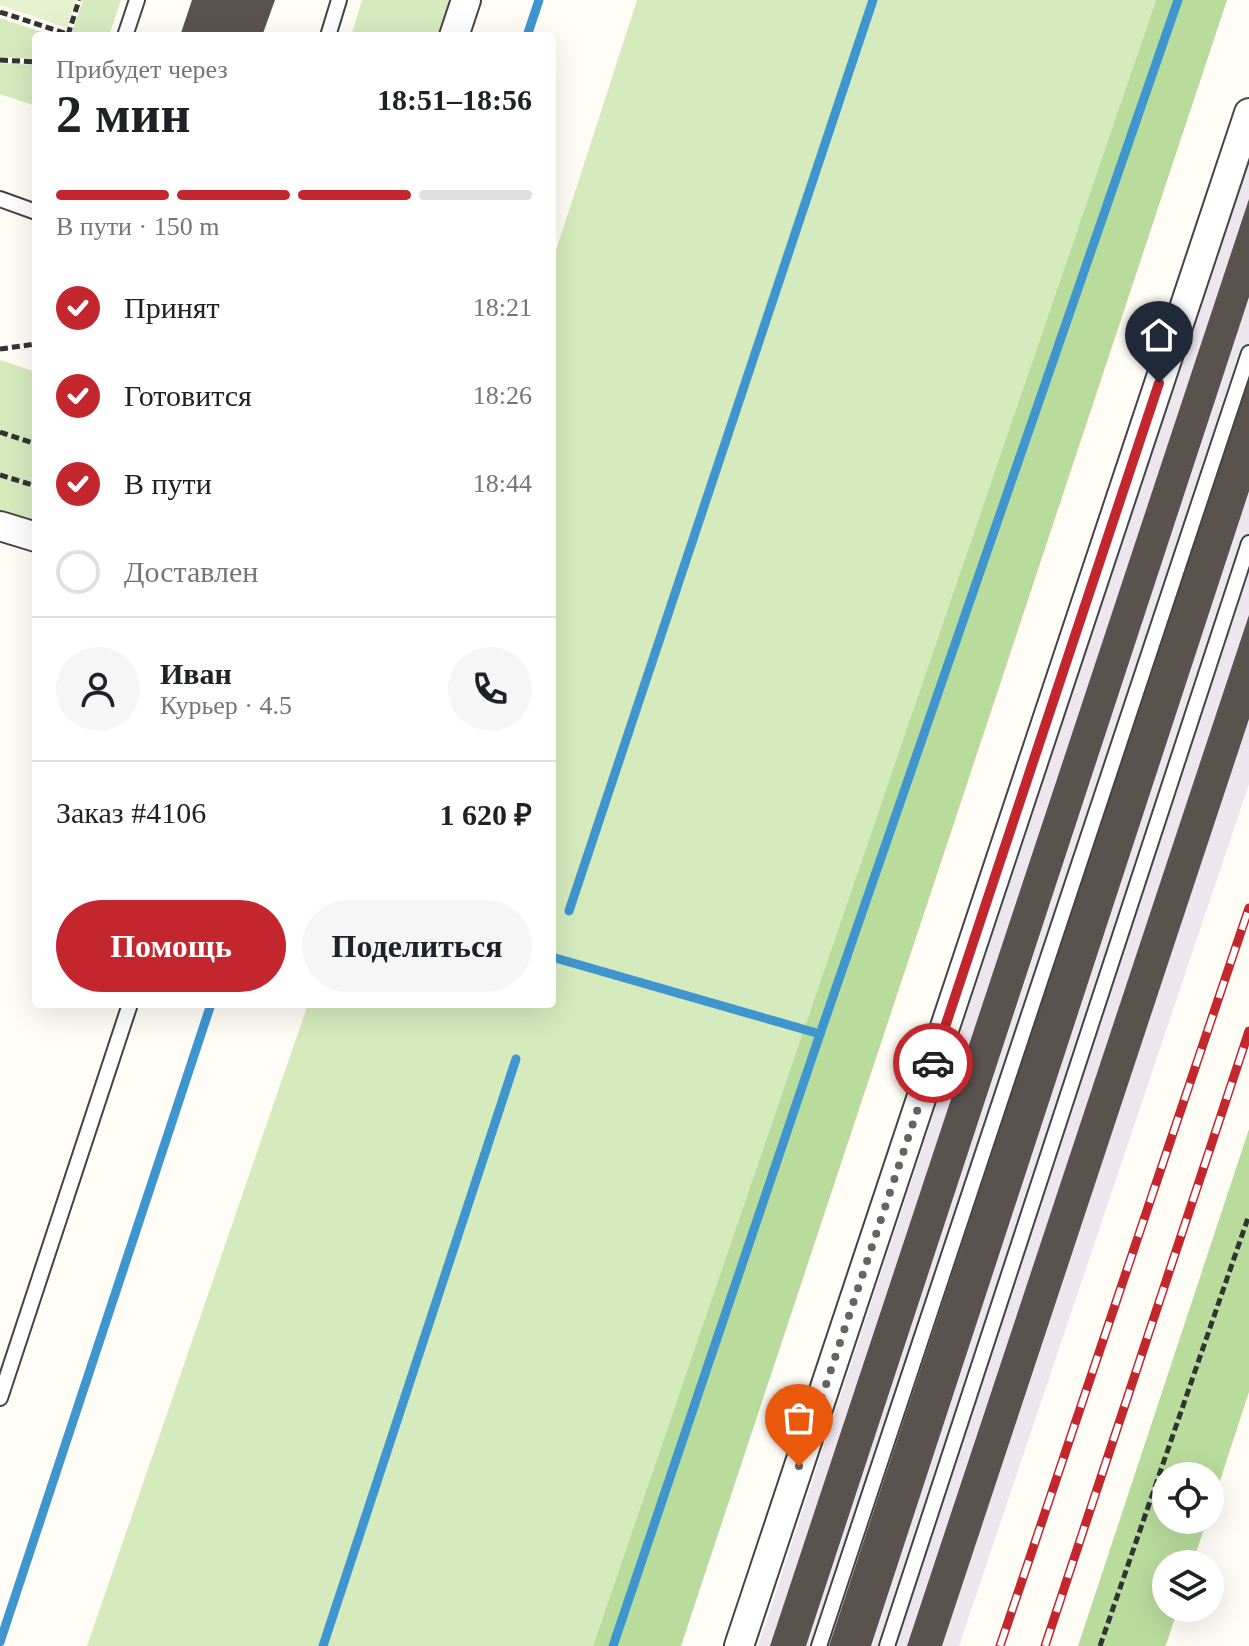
<!DOCTYPE html>
<html lang="ru">
<head>
<meta charset="utf-8">
<style>
	body { margin:0; font-family:"Times New Roman",serif; background:#f6f6f6; color:#202124; height:100vh; display:flex; flex-direction:column; font-size:30px; white-space:nowrap }
	* { box-sizing:border-box; margin:0 }
	p { font-size:26px; color:#757577 }
	.icon { flex:none; width:44px; height:44px; fill:none; stroke:currentColor; stroke-width:2; stroke-linecap:round; stroke-linejoin:round }
	.map { position:relative; flex:1; overflow:hidden }
	.side { position:absolute; left:32px; top:32px; width:524px; height:976px; display:flex; flex-direction:column; background:#fff; border-radius:8px; box-shadow:0 8px 32px #0002 }
	.side>* { flex:none }
	.fabs { position:absolute; left:1152px; top:1462px; display:grid; gap:16px }
	.fabs a { display:grid; place-items:center; width:72px; height:72px; border-radius:50%; background:#fff; box-shadow:0 8px 32px #0002; font-size:40px }
	.pin { position:absolute; display:grid; place-items:center; width:68px; height:68px; color:#fff; margin:-82px -34px; border-radius:50% 50% 50% 0; rotate:-45deg; box-shadow:0 0 8px #0007 }
	.pin .icon { rotate:45deg }
	.courier { position:absolute; display:grid; place-items:center; width:80px; height:80px; margin:-40px; border:6px solid #c4262e; border-radius:50%; background:#fff; color:#222; box-shadow:0 2px 10px #0007 }
	.overview em { font-style:normal; font-weight:700 }
	.overview div { display:flex; flex-direction:column-reverse }
	.overview { display:flex; align-items:center; justify-content:space-between; height:136px; padding:0 24px }
	h1 { font-size:52px; font-weight:700; line-height:60px }
	.bar { display:grid; grid-template-columns:repeat(4,1fr); gap:12px 8px; align-content:center; height:96px; padding:0 24px }
	.bar i { height:10px; border-radius:6px; background:#e0e0e0 }
	.bar .current { background:#c4262e }
	.bar p { grid-column:span 4 }
	.line { display:flex; align-items:center; gap:20px; padding:0 24px; border-top:2px solid #e0e0e0 }
	.line div { flex:1 }
	.round { display:grid; place-items:center; flex:none; width:84px; height:84px; border-radius:42px; background:#f6f6f6 }
	ol { padding:0 24px; list-style:none }
	li { display:flex; align-items:center; gap:24px; height:88px }
	li p { margin-inline-start:auto }
	li .icon { padding:8px; border-radius:50%; background:#c4262e; color:#fff; stroke-width:4 }
	li:last-child { color:#757577 }
	li i { width:44px; height:44px; border:4px solid #e0e0e0; border-radius:50% }
	.action { display:flex; gap:16px; margin-top:auto; padding:16px 24px }
	.action a { flex:1; height:92px; border-radius:48px; background:#c4262e; color:#fff; font-size:32px; font-weight:700; line-height:92px; text-align:center }
	.action a+a { background:#f6f6f6; color:#202124 }
	.map>svg:first-child { display:block }
	.industrial { fill:#eee6ef }
	.green { fill:#d5ebbd }
	.forest { fill:#b9dc9c }
	.pitch { fill:#e6f2cf }
	.lines { fill:none; stroke-linecap:round; stroke-linejoin:round }
	.stream { stroke:#3f96cf; stroke-width:9 }
	.building { fill:#5a524d }
	.service-casing { stroke:#444; stroke-width:18 }
	.minor-casing { stroke:#444; stroke-width:32 }
	.path { stroke:#333; stroke-width:5; stroke-dasharray:8 4; stroke-linecap:butt }
	.service { stroke:#fff; stroke-width:14 }
	.minor { stroke:#fff; stroke-width:28 }
	.rail-casing { stroke:#c4262e; stroke-width:9 }
	.rail { stroke:#fff; stroke-width:6; stroke-dasharray:18; stroke-linecap:butt }
	.done { stroke:#646461; stroke-width:8; stroke-dasharray:0 14.4 }
	.route { stroke:#c4262e; stroke-width:10 }
</style>
</head>
<body>
<div class="map">
<svg width="1249" height="1646" viewBox="0 0 1249 1646">
	<rect width="100%" height="100%" fill="#fffdf5"/>
	<path class="industrial" d="M1249,157V784L959,1646H758Z"/>
	<g class="green">
		<path d="M83,0H121L109,36H83L72,32Z"/>
		<path d="M362,0H454L442,36H351Z"/>
		<path d="M637,0H1156L593,1646H87L308,1004H552V263Z"/>
		<path d="M0,18L54,36H36V59L0,57Z"/>
		<path d="M0,63L36,65V106L0,94Z"/>
		<path d="M0,360L36,372V524L0,513Z"/>
	</g>
	<g class="forest">
		<path d="M1156,0H1227L681,1646H593Z"/>
		<path d="M1249,1129V1392L1210,1511V1476H1166V1520H1207L1192,1564H1166V1608H1178L1167,1642L1165,1646H1078Z"/>
	</g>
	<path class="pitch" d="M0,0H76L67,28L0,5Z"/>
	<g class="lines">
		<g class="stream">
			<path d="M527,36L539,0"/>
			<path d="M569,911L873,0"/>
			<path d="M552,957L820,1034"/>
			<path d="M0,1642L211,1004"/>
			<path d="M323,1646L516,1059"/>
			<path d="M613,1646L820,1034L1178,0"/>
		</g>
	</g>
	<g class="building">
		<path d="M192,0H275L262,36H180Z"/>
		<path d="M1249,199V297L806,1646H770Z"/>
		<path d="M1249,376V491L871,1646H829Z"/>
		<path d="M1249,615V719L942,1646H907Z"/>
	</g>
	<g class="lines">
		<g class="service-casing">
			<g id="service">
				<path d="M125,36L137,0"/>
				<path d="M328,36L339,0"/>
				<path d="M0,199L36,212"/>
				<path d="M0,1398L130,1004"/>
				<path d="M819,1646L1249,353"/>
				<path d="M887,1646L1249,543"/>
			</g>
		</g>
		<g class="minor-casing">
			<g id="minor">
				<path d="M454,36L466,0"/>
				<path d="M0,526L36,537"/>
				<path d="M739,1646L1249,113"/>
			</g>
		</g>
		<g class="path">
			<path d="M0,12L73,36"/>
			<path d="M68,35L79,0"/>
			<path d="M0,60L36,62"/>
			<path d="M0,349L36,344"/>
			<path d="M0,432L36,444"/>
			<path d="M0,475L36,486"/>
			<path d="M1100,1646L1249,1215"/>
		</g>
		<use href="#service" class="service"/>
		<use href="#minor" class="minor"/>
		<g class="rail-casing">
			<g id="rail">
				<path d="M1000,1646L1249,908"/>
				<path d="M1045,1646L1249,1031"/>
			</g>
		</g>
		<use href="#rail" class="rail"/>
	</g>
	<g class="lines">
		<path class="done" d="M799,1466L933,1063"/>
		<path class="route" d="M933,1063L1159,383"/>
	</g>
</svg>
<div class="fabs">
<a><svg class="icon" aria-label="locate" viewBox="0 0 24 24"><circle cx="12" cy="12" r="6"/><path d="M12 2v4M12 18v4M2 12h4M18 12h4"/></svg></a>
<a><svg class="icon" aria-label="layers" viewBox="0 0 24 24"><path d="M12 4l9 5-9 5-9-5zM3 14l9 5 9-5"/></svg></a>
</div>
<div class="pin" style="left:799px;top:1466px;background:#ea580c"><svg class="icon" aria-label="bag" viewBox="0 0 24 24"><path d="M5 8h14l-1 12H6zM9 8a3 3 0 0 1 6 0"/></svg></div>
<div class="pin" style="left:1159px;top:383px;background:#1f2937"><svg class="icon" aria-label="home" viewBox="0 0 24 24"><path d="M3 11l9-7 9 7M6 9v11h12V9"/></svg></div>
<div class="courier" style="left:933px;top:1063px"><svg class="icon" aria-label="car" viewBox="0 0 24 24"><path d="M5 17H2v-5l4-1 3-4h7l3 4 3 1v5h-3M9 17h6M6 11h13"/><circle cx="7" cy="17" r="2"/><circle cx="17" cy="17" r="2"/></svg></div>
<section class="side">
<div class="overview"><div><h1>2 мин</h1><p>Прибудет через</p></div><em>18:51–18:56</em></div>
<div class="bar"><i class="current"></i><i class="current"></i><i class="current"></i><i></i><p>В пути · 150 m</p></div>
<ol>
<li><svg class="icon" aria-label="check" viewBox="0 0 24 24"><path d="M5 12l5 5 9-10"/></svg>Принят<p>18:21</p></li>
<li><svg class="icon" aria-label="check" viewBox="0 0 24 24"><path d="M5 12l5 5 9-10"/></svg>Готовится<p>18:26</p></li>
<li><svg class="icon" aria-label="check" viewBox="0 0 24 24"><path d="M5 12l5 5 9-10"/></svg>В пути<p>18:44</p></li>
<li><i></i>Доставлен</li>
</ol>
<div class="line" style="height:144px"><a class="round"><svg class="icon" aria-label="person" viewBox="0 0 24 24"><circle cx="12" cy="8" r="4"/><path d="M4 21q1-7 8-7t8 7"/></svg></a><div><b>Иван</b><p>Курьер · 4.5</p></div><a class="round"><svg class="icon" aria-label="phone" viewBox="0 0 24 24"><path d="M5 4h4l2 5-3 2q2 4 5 5l2-3 5 2v4C11 20 4 13 5 4z"/></svg></a></div>
<div class="line" style="height:104px"><div>Заказ #4106</div><b>1 620 ₽</b></div>
<div class="action"><a>Помощь</a><a>Поделиться</a></div>
</section>
</div>
</body>
</html>
